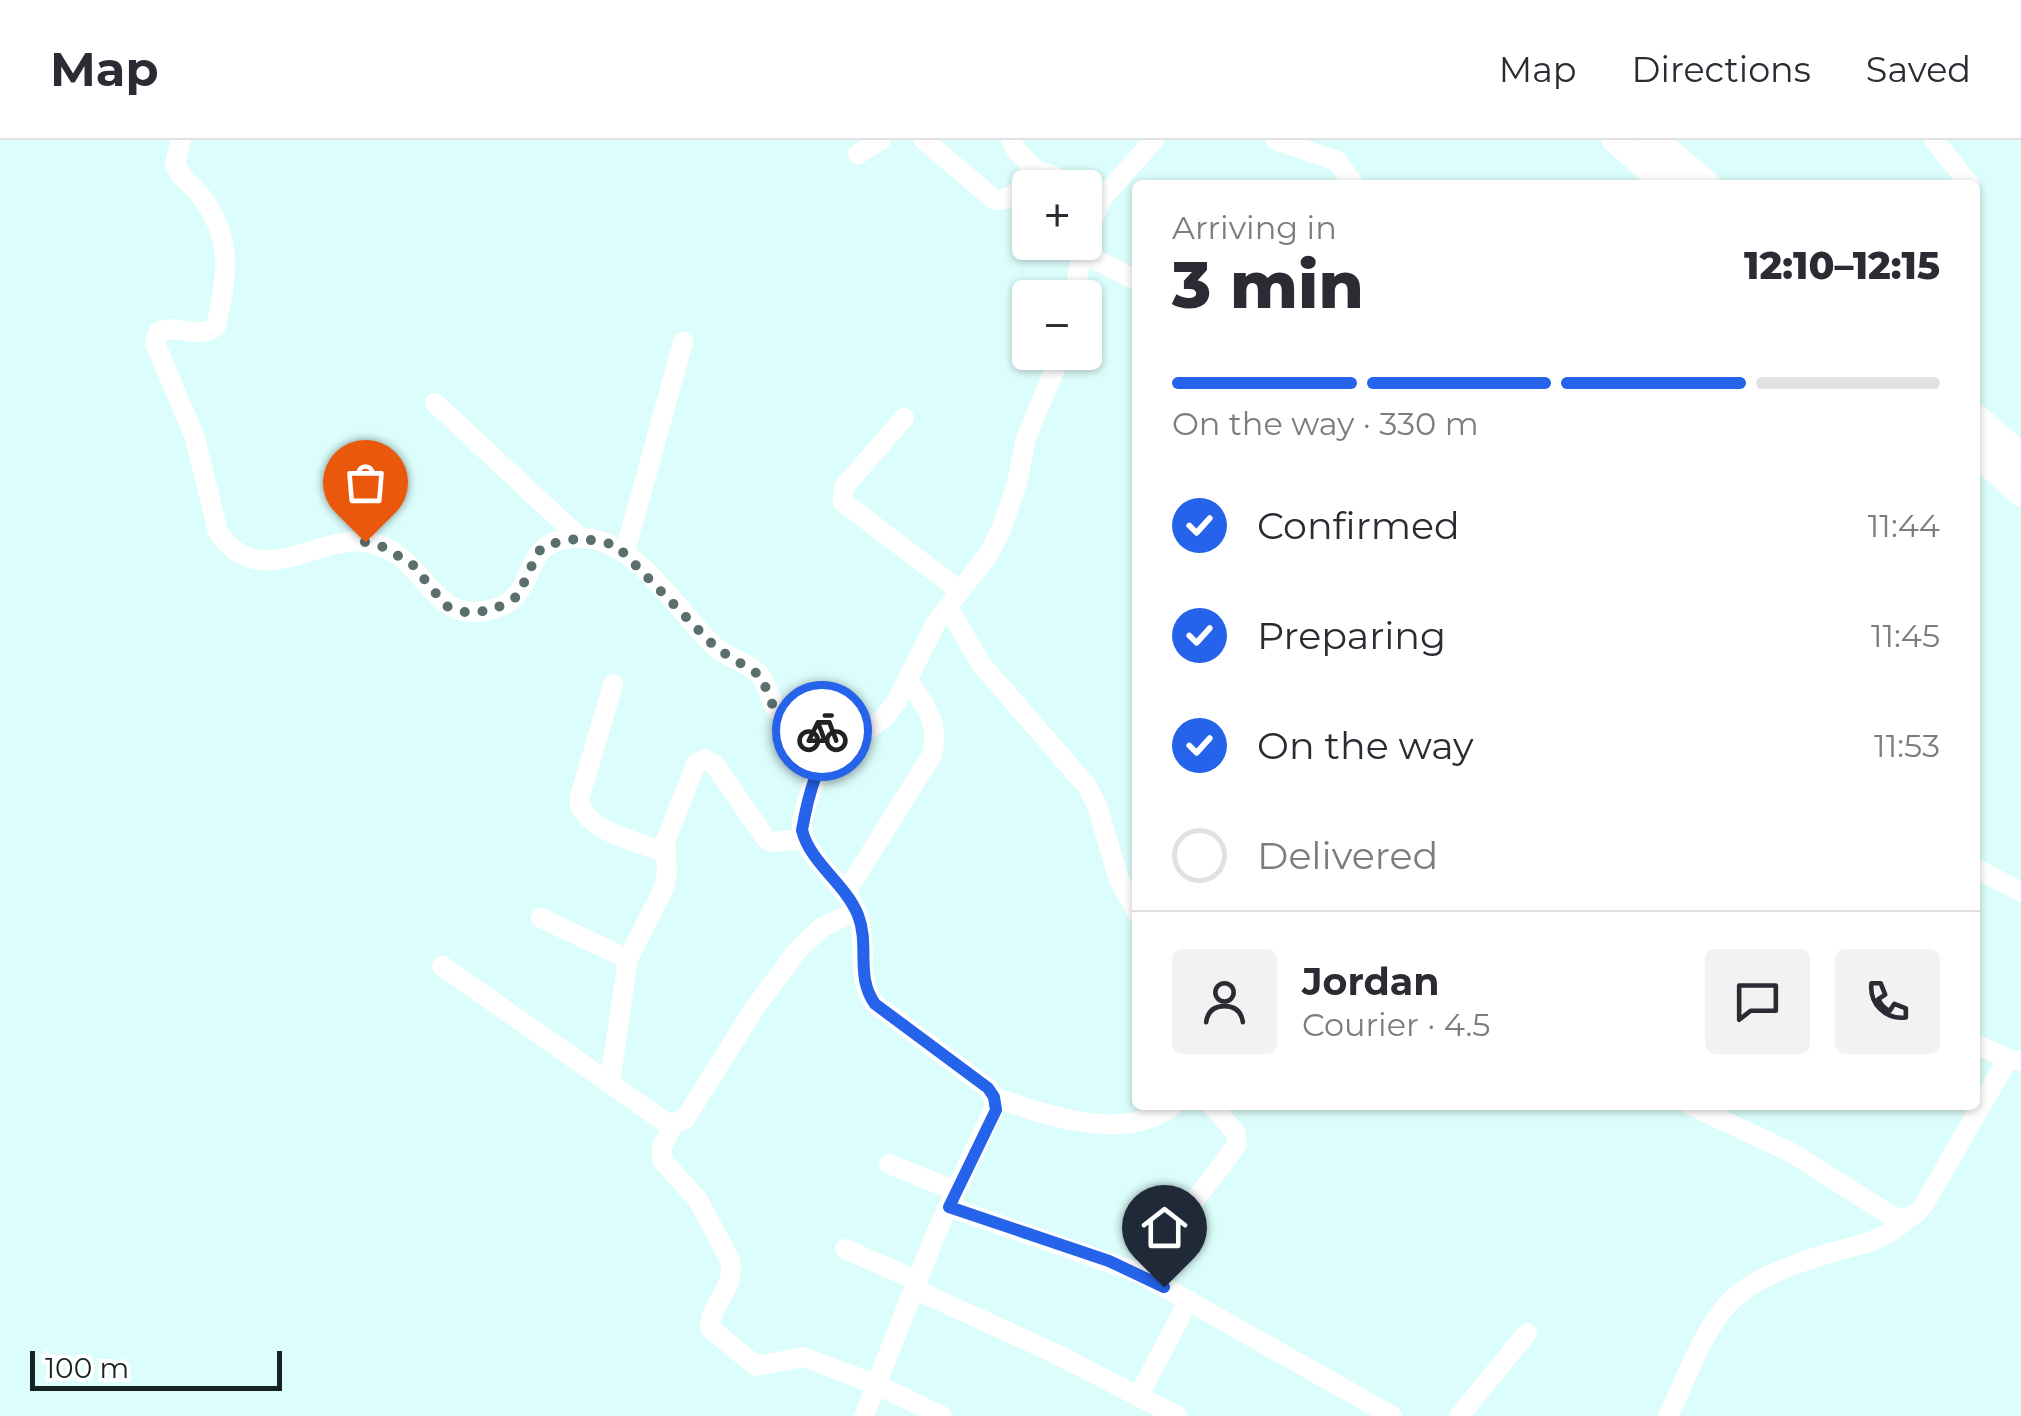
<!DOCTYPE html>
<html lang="en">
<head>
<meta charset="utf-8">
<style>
	body { margin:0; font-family:Montserrat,sans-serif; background:#f2f2f3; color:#2b2b33; height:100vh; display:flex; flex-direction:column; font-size:38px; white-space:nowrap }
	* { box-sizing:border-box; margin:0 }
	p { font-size:32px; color:#7c7c81 }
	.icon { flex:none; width:55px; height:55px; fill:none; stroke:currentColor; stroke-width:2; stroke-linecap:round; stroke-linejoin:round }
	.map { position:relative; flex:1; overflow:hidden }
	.side { position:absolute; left:1132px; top:40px; width:848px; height:930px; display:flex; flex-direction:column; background:#fff; border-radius:10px; box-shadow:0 2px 8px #0004 }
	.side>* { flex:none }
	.buttons { position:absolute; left:1012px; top:30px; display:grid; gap:20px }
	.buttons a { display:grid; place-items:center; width:90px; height:90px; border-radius:10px; background:#fff; box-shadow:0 2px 8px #0004; font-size:50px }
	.scale { position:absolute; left:30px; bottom:25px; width:252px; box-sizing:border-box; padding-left:10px; border:5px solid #162322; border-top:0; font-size:28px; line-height:35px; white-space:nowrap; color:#162322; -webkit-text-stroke:8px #fff; paint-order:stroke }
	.pin { position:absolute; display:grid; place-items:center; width:85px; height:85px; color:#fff; margin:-102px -42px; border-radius:50% 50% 50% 0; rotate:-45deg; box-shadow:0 0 10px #0007 }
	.pin .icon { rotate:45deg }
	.courier { position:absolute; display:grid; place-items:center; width:100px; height:100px; margin:-50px; border:8px solid #2563eb; border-radius:50%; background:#fff; color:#222; box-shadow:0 2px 12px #0007 }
	.overview em { font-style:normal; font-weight:800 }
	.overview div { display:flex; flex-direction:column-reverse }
	.overview { display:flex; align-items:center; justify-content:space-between; height:170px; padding:0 40px }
	h1 { font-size:65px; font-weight:800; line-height:75px }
	.bar { display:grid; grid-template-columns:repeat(4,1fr); gap:15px 10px; align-content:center; height:120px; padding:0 40px }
	.bar i { height:12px; border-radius:8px; background:#e1e1e2 }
	.bar .on { background:#2563eb }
	.bar p { grid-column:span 4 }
	.line { display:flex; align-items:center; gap:25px; padding:0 40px; border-top:2px solid #e1e1e2 }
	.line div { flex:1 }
	.round { display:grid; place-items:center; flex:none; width:105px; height:105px; border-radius:10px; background:#f2f2f3 }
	ol { padding:0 40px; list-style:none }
	li { display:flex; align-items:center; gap:30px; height:110px }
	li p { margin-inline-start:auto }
	li .icon { padding:10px; border-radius:50%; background:#2563eb; color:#fff; stroke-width:4 }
	li:last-child { color:#7c7c81 }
	li i { width:55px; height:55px; border:5px solid #e1e1e2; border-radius:50% }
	header { display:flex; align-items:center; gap:60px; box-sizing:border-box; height:140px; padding:0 50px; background:#fff; border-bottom:2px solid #e1e1e2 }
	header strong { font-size:48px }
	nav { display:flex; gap:55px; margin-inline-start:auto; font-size:35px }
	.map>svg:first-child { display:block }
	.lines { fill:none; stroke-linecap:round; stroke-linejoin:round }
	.minor { stroke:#fff; stroke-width:20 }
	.major { stroke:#fff; stroke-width:28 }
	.done { stroke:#5b6f6e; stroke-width:10; stroke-dasharray:0 18 }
	.route { stroke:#2563eb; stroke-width:12 }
</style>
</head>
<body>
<header>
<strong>Map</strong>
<nav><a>Map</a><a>Directions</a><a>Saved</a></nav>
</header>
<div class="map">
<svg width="2021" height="1276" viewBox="0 0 2021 1276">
	<rect width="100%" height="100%" fill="#dbfdfb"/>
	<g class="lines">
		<g class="minor">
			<path d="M181,0L175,24C180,37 191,44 200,55C234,98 227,136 216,186C198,201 178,183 158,192L155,203L195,298L218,392C260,453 314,396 365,402C428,411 427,485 490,470C546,457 512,395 583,398C637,400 677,471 714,506C727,518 746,521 759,534C770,545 768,563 780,573C795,587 824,592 843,599"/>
			<path d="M924,0L995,60C1035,59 1024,9 1072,48"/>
			<path d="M1011,0L1016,10L1038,32"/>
			<path d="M1276,0L1337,21L1354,45"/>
			<path d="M1934,0L1970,45"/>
			<path d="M858,14L881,0"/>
			<path d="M1085,95L1103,57L1154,0"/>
			<path d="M1082,113L1138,141"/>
			<path d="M1074,158L1083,104"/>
			<path d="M435,263L580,398"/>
			<path d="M904,278L844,347L843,362L960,451"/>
			<path d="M625,412L683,202"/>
			<path d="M948,467L981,524L1086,645L1097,665L1119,740L1138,774"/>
			<path d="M613,544L579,660C584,691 637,701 663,712"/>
			<path d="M1975,728L2021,752"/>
			<path d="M846,752L932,615C940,584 926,564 907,541"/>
			<path d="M541,778L628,819"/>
			<path d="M442,826L665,982L674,983L685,979L754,869L797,811L822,787L857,771"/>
			<path d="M1975,904L2008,919L2020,921"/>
			<path d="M610,942L628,819L664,748L667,733L665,702L696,624L705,619L715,625L766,699L773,702L804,699"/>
			<path d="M994,957C1044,975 1127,1004 1173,965"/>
			<path d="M1690,965L1792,1013L1890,1075C1906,1082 1915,1077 1925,1063L2008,919"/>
			<path d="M674,983L662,1007V1020L698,1060L730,1120C736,1151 710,1161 710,1188L756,1226L804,1217L877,1245L942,1276"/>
			<path d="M889,1024L956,1051"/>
			<path d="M949,1067L1139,1133L1392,1276"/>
			<path d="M845,1109L918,1141"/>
			<path d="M1139,1133L1237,1005L1236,993L1212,965"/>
			<path d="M914,1149L1054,1213L1177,1276"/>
			<path d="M1138,1257L1189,1160"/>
			<path d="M864,1276L936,1093L996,964L988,948L875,864C853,835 871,800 855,768C844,745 803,713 802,690C801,669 820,628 830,608L837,601L866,591L884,578L896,562L937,481L988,415L1001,390L1017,343L1026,298L1062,212"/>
			<path d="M1459,1276L1527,1193"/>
			<path d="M1668,1276C1686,1241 1700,1195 1727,1165C1749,1140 1791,1125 1823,1115C1858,1104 1879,1105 1907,1079"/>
		</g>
		<g class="major">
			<path d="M1616,0L1668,45"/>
			<path d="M1654,0L1707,45"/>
			<path d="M1975,277L2021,317"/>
			<path d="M1975,311L2021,352"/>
		</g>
	</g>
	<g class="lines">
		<path class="done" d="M365,402L383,407L412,424L446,466L468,473L493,470L518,456L538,412L546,405L580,398L616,405L716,508L761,536L773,566L782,576L822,591"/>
		<path class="route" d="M822,591L843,598C817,613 807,662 802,690C810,723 845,743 858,775C870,806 855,836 875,864L988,948L994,957L996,970L949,1067L1109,1121L1164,1147"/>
	</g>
</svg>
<div class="buttons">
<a>+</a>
<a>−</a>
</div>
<div class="scale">100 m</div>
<div class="pin" style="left:365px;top:402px;background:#ea580c"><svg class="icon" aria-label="bag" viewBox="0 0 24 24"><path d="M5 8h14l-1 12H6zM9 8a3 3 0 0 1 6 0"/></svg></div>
<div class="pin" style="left:1164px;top:1147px;background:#1f2937"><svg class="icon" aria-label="home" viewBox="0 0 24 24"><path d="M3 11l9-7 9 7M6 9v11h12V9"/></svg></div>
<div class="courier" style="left:822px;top:591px"><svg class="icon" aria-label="bike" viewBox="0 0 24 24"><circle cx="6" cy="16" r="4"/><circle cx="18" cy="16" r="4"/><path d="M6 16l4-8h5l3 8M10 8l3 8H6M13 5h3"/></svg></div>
<section class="side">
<div class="overview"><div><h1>3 min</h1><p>Arriving in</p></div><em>12:10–12:15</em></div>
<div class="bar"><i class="on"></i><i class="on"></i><i class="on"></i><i></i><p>On the way · 330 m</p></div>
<ol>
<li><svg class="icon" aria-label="check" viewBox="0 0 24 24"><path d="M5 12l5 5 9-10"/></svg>Confirmed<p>11:44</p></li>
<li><svg class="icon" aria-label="check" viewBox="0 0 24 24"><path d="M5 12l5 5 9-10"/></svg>Preparing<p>11:45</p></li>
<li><svg class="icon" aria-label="check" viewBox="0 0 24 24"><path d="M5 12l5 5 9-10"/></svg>On the way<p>11:53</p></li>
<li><i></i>Delivered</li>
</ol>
<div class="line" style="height:180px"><a class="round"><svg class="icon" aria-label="person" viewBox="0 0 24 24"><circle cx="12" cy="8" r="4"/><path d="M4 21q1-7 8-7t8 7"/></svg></a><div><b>Jordan</b><p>Courier · 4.5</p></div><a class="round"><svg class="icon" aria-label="chat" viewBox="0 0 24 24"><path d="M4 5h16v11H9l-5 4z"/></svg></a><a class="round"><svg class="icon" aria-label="phone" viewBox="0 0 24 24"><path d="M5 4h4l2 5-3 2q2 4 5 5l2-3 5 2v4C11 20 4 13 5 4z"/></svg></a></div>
</section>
</div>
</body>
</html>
